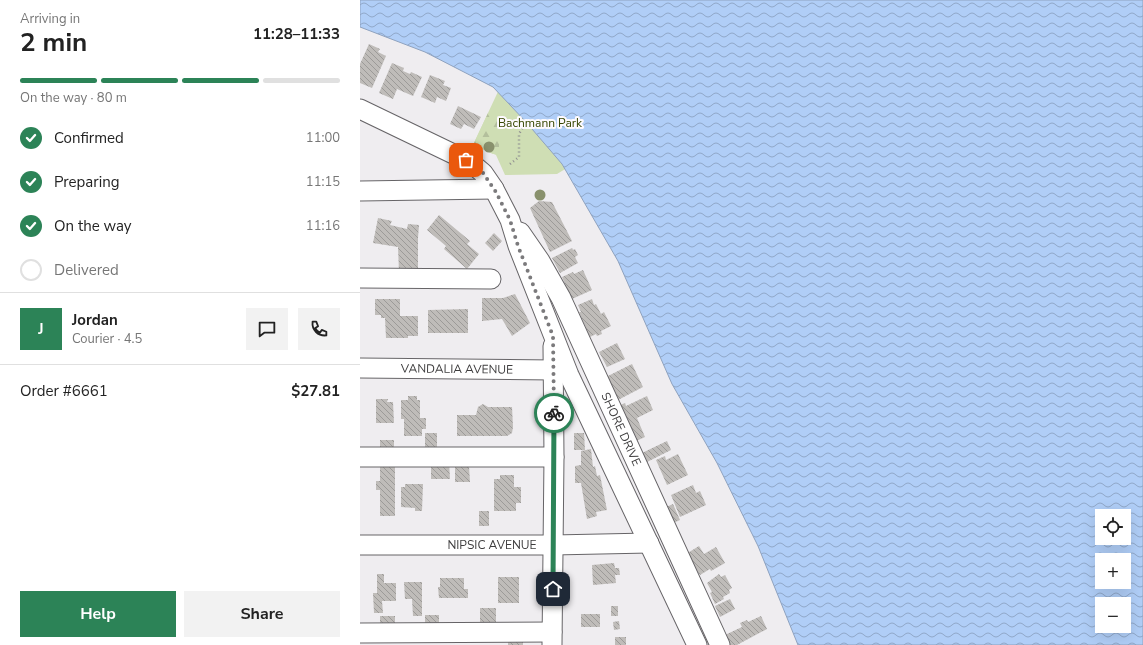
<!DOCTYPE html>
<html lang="en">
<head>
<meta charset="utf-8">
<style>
	body { margin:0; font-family:"Nunito Sans",sans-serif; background:#f2f2f2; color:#222; height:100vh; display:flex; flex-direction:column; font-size:15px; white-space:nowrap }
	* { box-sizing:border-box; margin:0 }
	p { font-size:13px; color:#767676 }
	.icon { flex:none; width:22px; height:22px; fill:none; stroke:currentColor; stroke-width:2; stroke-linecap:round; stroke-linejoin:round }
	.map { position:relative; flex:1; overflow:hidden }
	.drawer { display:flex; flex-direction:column; background:#fff; width:360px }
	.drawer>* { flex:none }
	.controls { position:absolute; left:735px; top:509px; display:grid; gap:8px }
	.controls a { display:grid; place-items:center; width:36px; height:36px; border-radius:0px; background:#fff; box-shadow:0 4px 16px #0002; font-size:20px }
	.pin { position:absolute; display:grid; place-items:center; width:34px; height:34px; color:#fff; margin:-17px; border-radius:8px; box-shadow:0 2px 6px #0006 }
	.courier { position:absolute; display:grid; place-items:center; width:40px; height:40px; margin:-20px; border:3px solid #2c8357; border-radius:50%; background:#fff; color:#222; box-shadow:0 1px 5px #0007 }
	.overview em { font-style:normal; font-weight:700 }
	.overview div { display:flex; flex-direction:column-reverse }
	.overview { display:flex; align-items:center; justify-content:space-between; height:68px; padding:0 20px }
	h1 { font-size:26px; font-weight:700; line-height:30px }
	.bar { display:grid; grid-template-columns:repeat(4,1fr); gap:6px 4px; align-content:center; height:48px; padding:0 20px }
	.bar i { height:5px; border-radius:3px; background:#e0e0e0 }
	.bar .on { background:#2c8357 }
	.bar p { grid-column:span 4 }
	.line { display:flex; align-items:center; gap:10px; padding:0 20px; border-top:1px solid #e0e0e0 }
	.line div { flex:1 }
	.round { display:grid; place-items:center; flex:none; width:42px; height:42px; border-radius:0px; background:#f2f2f2 }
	ol { padding:0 20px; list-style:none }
	li { display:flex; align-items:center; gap:12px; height:44px }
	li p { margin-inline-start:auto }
	li .icon { padding:4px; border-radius:50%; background:#2c8357; color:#fff; stroke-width:4 }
	li:last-child { color:#767676 }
	li i { width:22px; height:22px; border:2px solid #e0e0e0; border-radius:50% }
	.primary-button { display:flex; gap:8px; margin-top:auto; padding:8px 20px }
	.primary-button a { flex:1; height:46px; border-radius:0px; background:#2c8357; color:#fff; font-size:16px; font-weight:700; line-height:46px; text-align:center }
	.primary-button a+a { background:#f2f2f2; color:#222 }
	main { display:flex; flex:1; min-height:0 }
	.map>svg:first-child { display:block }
	.green { fill:#cfdeb4 }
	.forest { fill:url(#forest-firs) }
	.water { fill:url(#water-waves); stroke:#8ea2bf; fill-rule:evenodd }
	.building { fill:url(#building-back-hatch) }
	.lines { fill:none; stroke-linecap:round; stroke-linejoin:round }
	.minor-casing { stroke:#666467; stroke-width:21 }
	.path { stroke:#8e8d8f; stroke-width:2.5; stroke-dasharray:1 3; stroke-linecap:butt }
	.minor { stroke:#fff; stroke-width:19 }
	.tree { fill:#89916d }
	.done { stroke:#7b7a7c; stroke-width:4; stroke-dasharray:0 7.2 }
	.route { stroke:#2c8357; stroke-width:5 }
	.labels { text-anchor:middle; stroke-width:4; stroke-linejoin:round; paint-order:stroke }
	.park-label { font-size:12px; fill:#364601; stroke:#fdfafe }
	.street-label { font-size:12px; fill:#3d3c3d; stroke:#fdfafe }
</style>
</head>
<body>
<main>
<section class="drawer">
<div class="overview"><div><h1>2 min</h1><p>Arriving in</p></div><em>11:28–11:33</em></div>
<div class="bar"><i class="on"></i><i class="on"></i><i class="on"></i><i></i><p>On the way · 80 m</p></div>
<ol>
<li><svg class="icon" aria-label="check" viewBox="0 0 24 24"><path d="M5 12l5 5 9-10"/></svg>Confirmed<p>11:00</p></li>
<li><svg class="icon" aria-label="check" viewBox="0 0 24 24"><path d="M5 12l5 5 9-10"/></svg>Preparing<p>11:15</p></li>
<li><svg class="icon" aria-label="check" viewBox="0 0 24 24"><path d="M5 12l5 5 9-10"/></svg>On the way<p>11:16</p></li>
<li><i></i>Delivered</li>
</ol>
<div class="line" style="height:72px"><b class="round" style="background:#2c8357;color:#fff">J</b><div><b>Jordan</b><p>Courier · 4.5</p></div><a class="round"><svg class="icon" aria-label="chat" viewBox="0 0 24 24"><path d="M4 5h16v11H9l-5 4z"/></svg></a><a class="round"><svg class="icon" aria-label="phone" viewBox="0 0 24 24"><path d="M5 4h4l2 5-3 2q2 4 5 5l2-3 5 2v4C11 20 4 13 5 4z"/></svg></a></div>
<div class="line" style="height:52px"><div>Order #6661</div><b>$27.81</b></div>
<div class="primary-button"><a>Help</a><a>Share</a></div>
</section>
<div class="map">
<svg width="783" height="645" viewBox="0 0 783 645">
	<defs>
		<pattern id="forest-firs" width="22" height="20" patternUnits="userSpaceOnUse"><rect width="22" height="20" fill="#cfdeb4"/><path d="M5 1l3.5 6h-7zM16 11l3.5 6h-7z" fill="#b3bf9c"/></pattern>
		<pattern id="water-waves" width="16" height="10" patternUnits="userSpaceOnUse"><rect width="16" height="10" fill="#b0cef7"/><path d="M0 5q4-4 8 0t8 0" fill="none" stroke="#90a8c9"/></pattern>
		<pattern id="building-back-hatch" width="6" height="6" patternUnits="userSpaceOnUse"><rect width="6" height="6" fill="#bfbcb9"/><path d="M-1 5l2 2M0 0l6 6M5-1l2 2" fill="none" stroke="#9c9a98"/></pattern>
	</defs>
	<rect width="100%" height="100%" fill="#efedf0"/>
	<path class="green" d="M157,51L258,137L197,174L145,175L136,155L113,145Z"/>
	<path class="forest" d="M128,113L144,122L147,128L139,143V151L133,154L113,145Z"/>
	<path class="water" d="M0,0H783V645H438L398,546L357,463L312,384L258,261L202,164L166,122L133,87L65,52L0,27ZM742,516H764V538H742ZM742,560H764V582H742ZM742,604H764V626H742Z"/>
	<g class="building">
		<path d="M9,44L20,49L18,52L26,56L12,88L0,83V64Z"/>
		<path d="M32,63L44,68L43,71L50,74L51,72L62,77L53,96L37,89L33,99L19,93Z"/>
		<path d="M70,75L85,81L83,85L91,88L86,101L77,97L75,103L61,97Z"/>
		<path d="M98,106L121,117L114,129L104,124L101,129L90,124Z"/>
		<path d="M179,201L192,202L212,241L190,252L170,208Z"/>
		<path d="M79,215L110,241L107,244L119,254L107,269L84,249L86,246L67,230Z"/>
		<path d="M18,218L32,221L30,225L47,229L48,224L59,225L58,238V271L39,272L38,247L13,243Z"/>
		<path d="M134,233L142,241L133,251L125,243Z"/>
		<path d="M212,248L213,250L215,249L218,255L215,257L218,263L200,273L192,258Z"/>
		<path d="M223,270L232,290L212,299L202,277L213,272L214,274Z"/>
		<path d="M155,294L170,323L152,336L142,319L122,321V298H143Z"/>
		<path d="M15,299H40V316H58V336H48V338H26L25,318H21V315H15Z"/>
		<path d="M232,299L234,305L236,304L241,314L244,312L251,326L241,331L242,334L237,336L236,334L230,337L219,312H221L218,305Z"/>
		<path d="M108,309V333H68V310Z"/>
		<path d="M257,343L265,359L247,367L239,352Z"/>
		<path d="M272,364L283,387L258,400L246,377Z"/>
		<path d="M48,396H57V400H60V418H66V429H62V436H44V419H41V400H48Z"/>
		<path d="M287,396L293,410L277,418L285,437L274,442L258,406L265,403L266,406Z"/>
		<path d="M16,399H28L27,402H33L34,423H16Z"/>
		<path d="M123,404L128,407H152L153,427L152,433L147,436H97V415H116L118,407Z"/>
		<rect x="65" y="433" width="12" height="16"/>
		<path d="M214,433H224L225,450H214Z"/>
		<path d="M20,440H34V449L20,450Z"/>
		<path d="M307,441L311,450L287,462L282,453Z"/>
		<path d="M231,449L233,467L235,466L237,476L240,475L247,510L236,512L237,516L227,519L221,483H215V466L221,465V451Z"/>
		<path d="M318,454L328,475L307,485L296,460L305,456L306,460Z"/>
		<path d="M20,458H35V516H20V490H16V481H20Z"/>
		<path d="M71,461H89L90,479H71Z"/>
		<path d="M95,466H109L110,482H95Z"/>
		<path d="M140,475H154V487H161V503H156V511H134V479H140Z"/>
		<path d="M45,484H63L62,511H55V508L41,507V487H45Z"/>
		<path d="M333,485L336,493L340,491L346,505L320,517L311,495Z"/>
		<path d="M313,504L320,520L311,524L304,508Z"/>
		<rect x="119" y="511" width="10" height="15"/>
		<path d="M339,546L344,554L356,547L365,563L351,571L350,569L340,575L326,554Z"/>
		<path d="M254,563L255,568H259L260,575H255L256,583L233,585L232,565Z"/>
		<path d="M17,574H24V583H36V601H22L23,613H14L13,593H17Z"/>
		<path d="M359,574L361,577L365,575L372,588L369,590L370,593L363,597L364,599L355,604L350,593L352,592L347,583Z"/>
		<rect x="138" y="577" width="21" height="26"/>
		<path d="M80,578H104V589H108V598H79L78,587H80Z"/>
		<path d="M44,582H62V616H53L52,599H45Z"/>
		<path d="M370,599L375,609L360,617L355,606Z"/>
		<rect x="251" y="606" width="7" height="10"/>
		<rect x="120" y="608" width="16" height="18"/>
		<rect x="221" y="614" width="19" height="13"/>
		<path d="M65,615H79V630L65,631Z"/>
		<rect x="20" y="616" width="15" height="13"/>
		<path d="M401,616L407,629L377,645H370L365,635L382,627L380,623L387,620L388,622Z"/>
		<path d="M259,621L260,629L254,630L253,622Z"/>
		<rect x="148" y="637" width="15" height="8"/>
		<rect x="255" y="637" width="11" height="8"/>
	</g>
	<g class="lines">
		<g class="minor-casing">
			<g id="minor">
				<path d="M0,109L110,162L123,173L134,189L150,220L158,246L209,375L337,645"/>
				<path d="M0,191L134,189"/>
				<path id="s1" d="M160,232L180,261L201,298L360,645"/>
				<path d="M0,278L131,279"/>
				<path id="s2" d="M0,368L194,370"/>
				<path d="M0,457H194"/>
				<path id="s3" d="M0,545H193L289,543"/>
				<path d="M0,633L192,632"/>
				<path d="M192,645L194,457L193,346"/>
			</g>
		</g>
		<path class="path" d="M150,164L159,157V134L167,120"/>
		<use href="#minor" class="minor"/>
	</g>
	<g class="tree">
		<circle cx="129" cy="147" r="5.5"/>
		<circle cx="180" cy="195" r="5.5"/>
	</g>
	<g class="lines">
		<path class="done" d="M106,160L110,162L123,173L136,192L150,220L158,246L193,336L194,413"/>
		<path class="route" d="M193,589L194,413"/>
	</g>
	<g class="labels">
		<g class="park-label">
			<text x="180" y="127">Bachmann Park</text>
		</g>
		<g class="street-label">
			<text dy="4" stroke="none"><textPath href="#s2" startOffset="97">VANDALIA AVENUE</textPath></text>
			<text dy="4" stroke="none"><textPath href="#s1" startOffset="222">SHORE DRIVE</textPath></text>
			<text dy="4" stroke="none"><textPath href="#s3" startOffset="132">NIPSIC AVENUE</textPath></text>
		</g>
	</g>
</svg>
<div class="controls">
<a><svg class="icon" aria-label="locate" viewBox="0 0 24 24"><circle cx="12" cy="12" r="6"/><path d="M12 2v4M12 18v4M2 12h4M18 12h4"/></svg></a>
<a>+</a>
<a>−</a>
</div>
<div class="pin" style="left:106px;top:160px;background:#ea580c"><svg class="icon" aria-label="bag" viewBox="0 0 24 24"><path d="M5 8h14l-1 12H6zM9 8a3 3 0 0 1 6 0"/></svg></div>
<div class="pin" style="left:193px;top:589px;background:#1f2937"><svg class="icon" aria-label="home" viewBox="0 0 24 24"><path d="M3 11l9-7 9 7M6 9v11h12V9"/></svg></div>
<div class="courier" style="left:194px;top:413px"><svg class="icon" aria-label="bike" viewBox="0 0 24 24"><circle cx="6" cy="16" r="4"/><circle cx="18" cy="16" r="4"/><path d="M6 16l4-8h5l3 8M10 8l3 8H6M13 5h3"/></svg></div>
</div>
</main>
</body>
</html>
